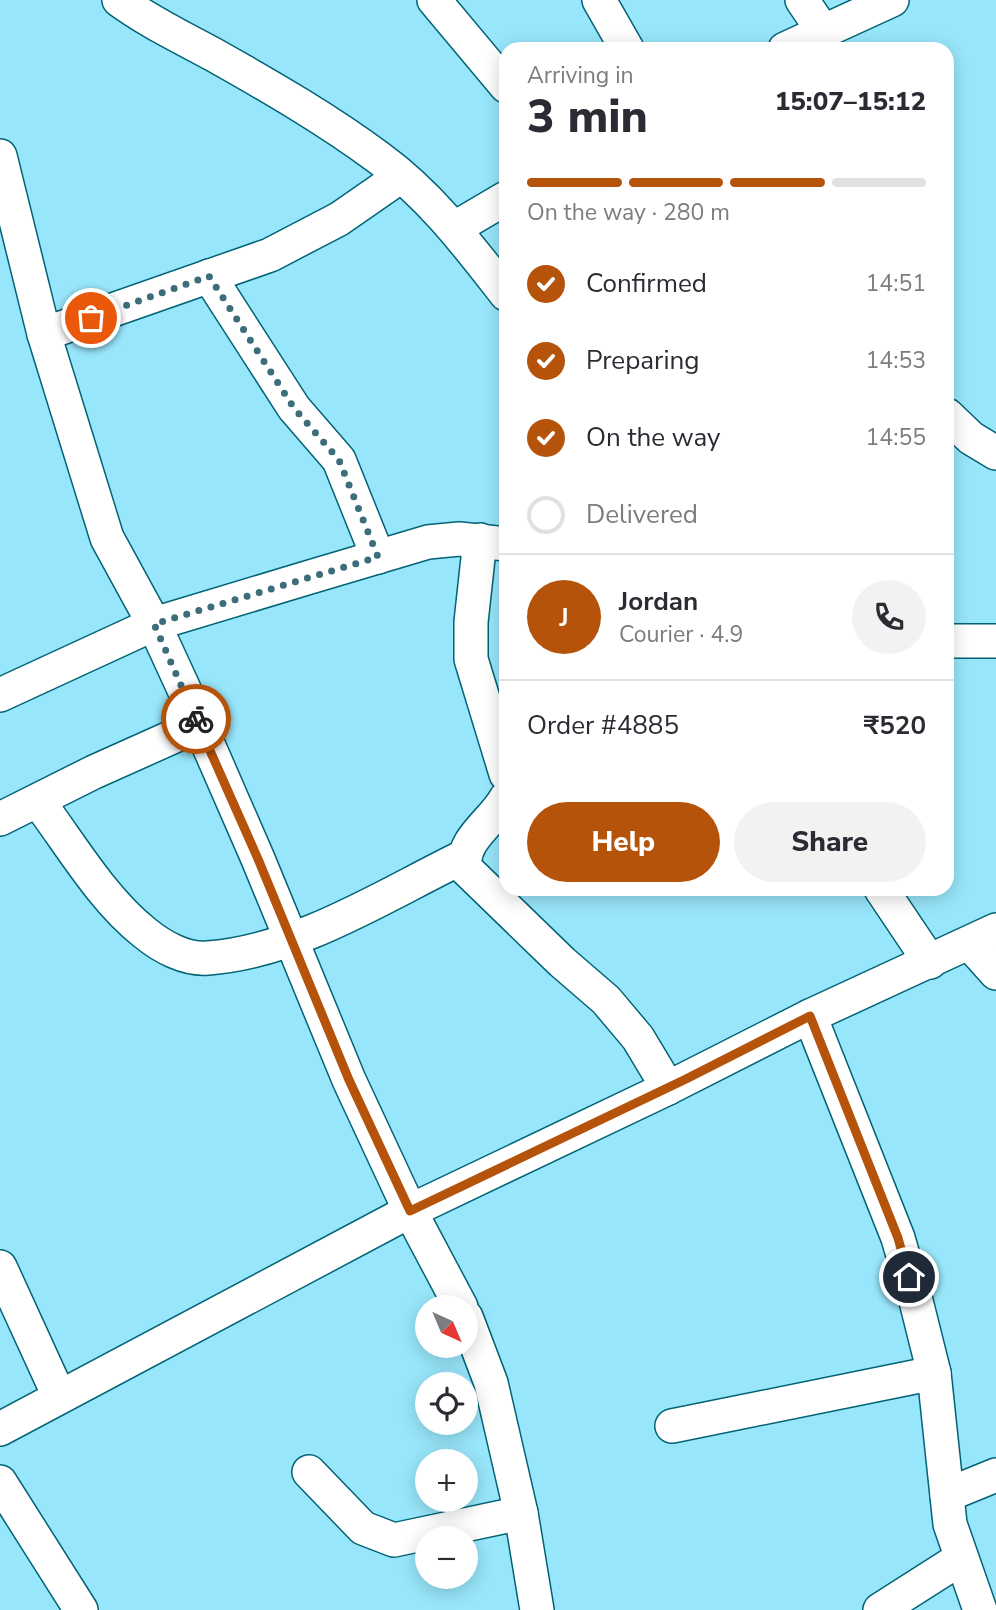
<!DOCTYPE html>
<html lang="en">
<head>
<meta charset="utf-8">
<style>
	body { margin:0; font-family:"Nunito Sans",sans-serif; background:#f2f2f3; color:#2b2b33; height:100vh; display:flex; flex-direction:column; font-size:26px; white-space:nowrap }
	* { box-sizing:border-box; margin:0 }
	p { font-size:23px; color:#7c7c81 }
	.icon { flex:none; width:38px; height:38px; fill:none; stroke:currentColor; stroke-width:2; stroke-linecap:round; stroke-linejoin:round }
	.map { position:relative; flex:1; overflow:hidden }
	.drawer { position:absolute; left:499px; top:42px; width:455px; height:854px; display:flex; flex-direction:column; background:#fff; border-radius:21px; box-shadow:0 4px 18px #0003 }
	.drawer>* { flex:none }
	.needle { width:46px; rotate:136deg }
	.buttons { position:absolute; left:415px; top:1295px; display:grid; gap:14px }
	.buttons a { display:grid; place-items:center; width:63px; height:63px; border-radius:50%; background:#fff; box-shadow:0 4px 18px #0003; font-size:35px }
	.pin { position:absolute; display:grid; place-items:center; width:60px; height:60px; color:#fff; margin:-30px; border:4px solid #fff; border-radius:50%; box-shadow:0 2px 7px #0007 }
	.courier { position:absolute; display:grid; place-items:center; width:70px; height:70px; margin:-35px; border:5px solid #b45309; border-radius:50%; background:#fff; color:#222; box-shadow:0 2px 9px #0007 }
	.head em { font-style:normal; font-weight:800 }
	.head div { display:flex; flex-direction:column-reverse }
	.head { display:flex; align-items:center; justify-content:space-between; height:119px; padding:0 28px }
	h1 { font-size:46px; font-weight:800; line-height:52px }
	.bar { display:grid; grid-template-columns:repeat(4,1fr); gap:10px 7px; align-content:center; height:84px; padding:0 28px }
	.bar i { height:9px; border-radius:5px; background:#e1e1e2 }
	.bar .selected { background:#b45309 }
	.bar p { grid-column:span 4 }
	.line { display:flex; align-items:center; gap:18px; padding:0 28px; border-top:2px solid #e1e1e2 }
	.line div { flex:1 }
	.round { display:grid; place-items:center; flex:none; width:74px; height:74px; border-radius:37px; background:#f2f2f3 }
	ol { padding:0 28px; list-style:none }
	li { display:flex; align-items:center; gap:21px; height:77px }
	li p { margin-inline-start:auto }
	li .icon { padding:7px; border-radius:50%; background:#b45309; color:#fff; stroke-width:4 }
	li:last-child { color:#7c7c81 }
	li i { width:38px; height:38px; border:4px solid #e1e1e2; border-radius:50% }
	.cta { display:flex; gap:14px; margin-top:auto; padding:14px 28px }
	.cta a { flex:1; height:80px; border-radius:42px; background:#b45309; color:#fff; font-size:28px; font-weight:800; line-height:80px; text-align:center }
	.cta a+a { background:#f2f2f3; color:#2b2b33 }
	.map>svg:first-child { display:block }
	.lines { fill:none; stroke-linecap:round; stroke-linejoin:round }
	.street-casing { stroke:#026375; stroke-width:36 }
	.street { stroke:#fff; stroke-width:33 }
	.done { stroke:#3c6d7a; stroke-width:7; stroke-dasharray:0 12.6 }
	.route { stroke:#b45309; stroke-width:9 }
</style>
</head>
<body>
<div class="map">
<svg width="996" height="1610" viewBox="0 0 996 1610">
	<rect width="100%" height="100%" fill="#98e6fb"/>
	<g class="lines">
		<g class="street-casing">
			<g id="street">
				<path d="M119,0C149,22 183,38 216,56C271,87 328,120 379,158C430,195 467,244 506,294"/>
				<path d="M434,0L506,86"/>
				<path d="M599,0L627,49"/>
				<path d="M802,0L823,31"/>
				<path d="M785,49L892,0"/>
				<path d="M0,156L44,334L107,538L154,624L183,687L258,859L349,1080L410,1211L461,1307"/>
				<path d="M455,228L506,198"/>
				<path d="M209,276L294,408L339,460L378,557"/>
				<path d="M44,334L270,255L339,219L401,176"/>
				<path d="M947,415L971,438L996,453"/>
				<path d="M480,540L471,622V659L506,774"/>
				<path d="M947,641H996"/>
				<path d="M0,695L154,624L310,577L428,542L459,539L506,544"/>
				<path d="M506,798C493,822 461,839 465,868L562,962L606,1000L638,1038L668,1088"/>
				<path d="M38,801C71,845 102,899 145,933C162,947 186,960 208,958C299,951 383,896 463,857"/>
				<path d="M0,819L94,772L199,725"/>
				<path d="M881,889L930,962"/>
				<path d="M970,944L996,973"/>
				<path d="M810,1016L898,1238L915,1297L934,1373L950,1524L980,1610"/>
				<path d="M0,1267L59,1396"/>
				<path d="M466,1317L491,1383L521,1513L537,1610"/>
				<path d="M672,1426L934,1373"/>
				<path d="M0,1429L410,1211L668,1088L810,1016L996,930"/>
				<path d="M309,1472L363,1528L394,1540L521,1513"/>
				<path d="M0,1482L81,1610"/>
				<path d="M947,1495L996,1475"/>
				<path d="M880,1610L960,1559"/>
			</g>
		</g>
		<use href="#street" class="street"/>
	</g>
	<g class="lines">
		<path class="done" d="M91,318L209,276L294,408L339,460L378,557L154,624L196,719"/>
		<path class="route" d="M196,719L258,859L349,1080L410,1211L686,1079L810,1016L898,1238L909,1277"/>
	</g>
</svg>
<div class="buttons">
<a><svg class="needle" viewBox="-14 -14 28 28"><path d="M0-13l5 13h-10z" fill="#e53935"/><path d="M0 13l5-13h-10z" fill="#7c7c81"/></svg></a>
<a><svg class="icon" aria-label="locate" viewBox="0 0 24 24"><circle cx="12" cy="12" r="6"/><path d="M12 2v4M12 18v4M2 12h4M18 12h4"/></svg></a>
<a>+</a>
<a>−</a>
</div>
<div class="pin" style="left:91px;top:318px;background:#ea580c"><svg class="icon" aria-label="bag" viewBox="0 0 24 24"><path d="M5 8h14l-1 12H6zM9 8a3 3 0 0 1 6 0"/></svg></div>
<div class="pin" style="left:909px;top:1277px;background:#1f2937"><svg class="icon" aria-label="home" viewBox="0 0 24 24"><path d="M3 11l9-7 9 7M6 9v11h12V9"/></svg></div>
<div class="courier" style="left:196px;top:719px"><svg class="icon" aria-label="bike" viewBox="0 0 24 24"><circle cx="6" cy="16" r="4"/><circle cx="18" cy="16" r="4"/><path d="M6 16l4-8h5l3 8M10 8l3 8H6M13 5h3"/></svg></div>
<section class="drawer">
<div class="head"><div><h1>3 min</h1><p>Arriving in</p></div><em>15:07–15:12</em></div>
<div class="bar"><i class="selected"></i><i class="selected"></i><i class="selected"></i><i></i><p>On the way · 280 m</p></div>
<ol>
<li><svg class="icon" aria-label="check" viewBox="0 0 24 24"><path d="M5 12l5 5 9-10"/></svg>Confirmed<p>14:51</p></li>
<li><svg class="icon" aria-label="check" viewBox="0 0 24 24"><path d="M5 12l5 5 9-10"/></svg>Preparing<p>14:53</p></li>
<li><svg class="icon" aria-label="check" viewBox="0 0 24 24"><path d="M5 12l5 5 9-10"/></svg>On the way<p>14:55</p></li>
<li><i></i>Delivered</li>
</ol>
<div class="line" style="height:126px"><b class="round" style="background:#b45309;color:#fff">J</b><div><b>Jordan</b><p>Courier · 4.9</p></div><a class="round"><svg class="icon" aria-label="phone" viewBox="0 0 24 24"><path d="M5 4h4l2 5-3 2q2 4 5 5l2-3 5 2v4C11 20 4 13 5 4z"/></svg></a></div>
<div class="line" style="height:91px"><div>Order #4885</div><b>₹520</b></div>
<div class="cta"><a>Help</a><a>Share</a></div>
</section>
</div>
</body>
</html>
